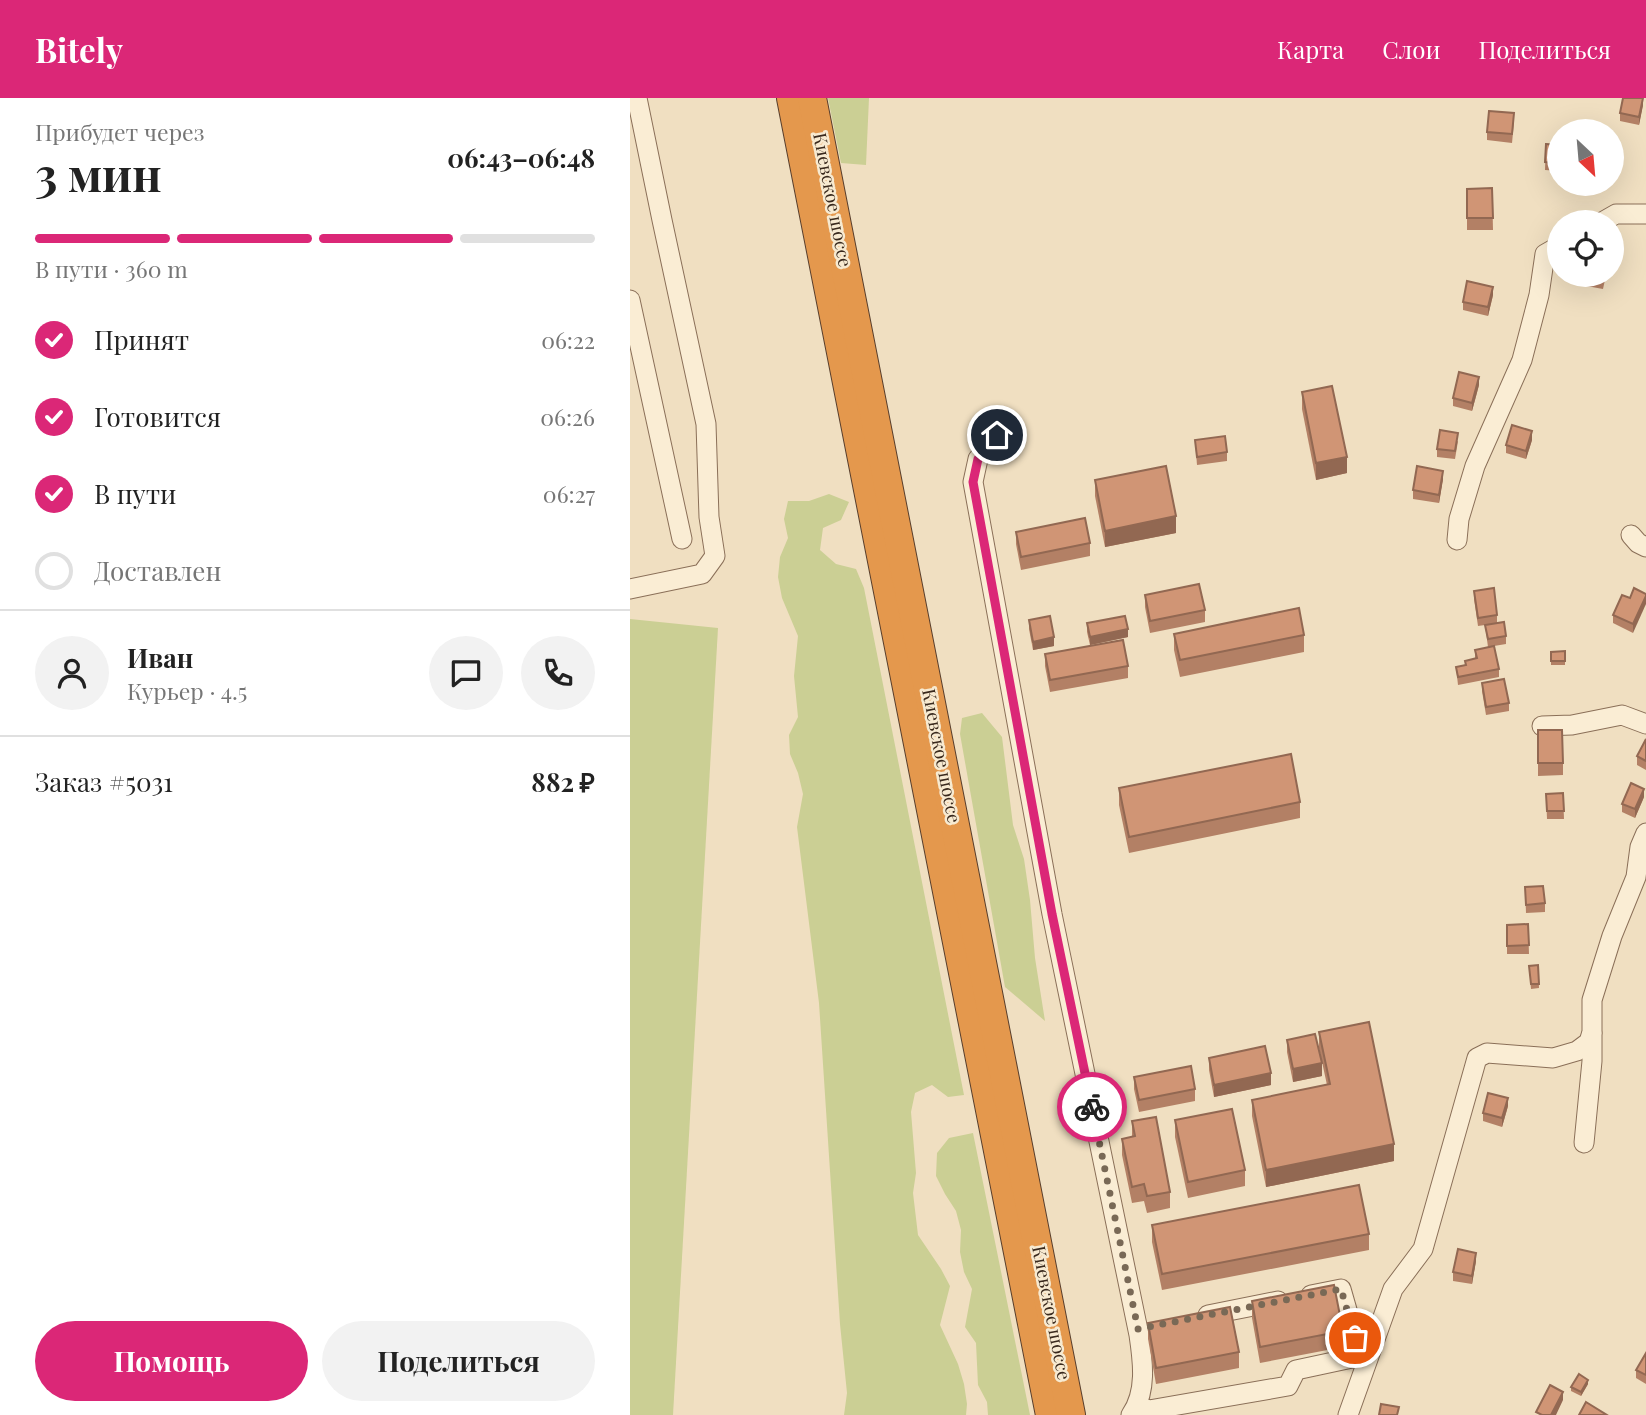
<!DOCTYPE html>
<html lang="ru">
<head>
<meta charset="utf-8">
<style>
	body { margin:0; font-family:"Playfair Display",serif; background:#f2f2f2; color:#222; height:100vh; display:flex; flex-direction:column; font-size:26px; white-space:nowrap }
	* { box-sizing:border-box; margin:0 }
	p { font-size:23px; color:#767676 }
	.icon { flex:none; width:38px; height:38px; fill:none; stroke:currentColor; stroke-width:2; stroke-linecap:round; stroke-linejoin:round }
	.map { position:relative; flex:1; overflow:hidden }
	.details { display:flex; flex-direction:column; background:#fff; width:630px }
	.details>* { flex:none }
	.needle { width:46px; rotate:154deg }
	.controls { position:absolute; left:917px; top:21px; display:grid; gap:14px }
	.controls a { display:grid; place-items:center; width:77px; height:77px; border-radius:50%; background:#fff; box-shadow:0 7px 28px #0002; font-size:35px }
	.pin { position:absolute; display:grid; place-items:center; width:60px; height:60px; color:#fff; margin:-30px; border:4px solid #fff; border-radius:50%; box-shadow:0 2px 7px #0007 }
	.courier { position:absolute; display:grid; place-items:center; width:70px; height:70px; margin:-35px; border:5px solid #db2777; border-radius:50%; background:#fff; color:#222; box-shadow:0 2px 9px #0007 }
	.overview em { font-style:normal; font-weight:700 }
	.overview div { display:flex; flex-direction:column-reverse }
	.overview { display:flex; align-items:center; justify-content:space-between; height:119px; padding:0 35px }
	h1 { font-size:46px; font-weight:700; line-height:52px }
	.bar { display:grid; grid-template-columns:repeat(4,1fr); gap:10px 7px; align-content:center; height:84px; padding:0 35px }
	.bar i { height:9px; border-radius:5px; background:#e0e0e0 }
	.bar .current { background:#db2777 }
	.bar p { grid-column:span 4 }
	.line { display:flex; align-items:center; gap:18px; padding:0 35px; border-top:2px solid #e0e0e0 }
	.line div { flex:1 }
	.round { display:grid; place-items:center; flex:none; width:74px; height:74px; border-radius:37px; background:#f2f2f2 }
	ol { padding:0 35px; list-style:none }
	li { display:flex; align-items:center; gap:21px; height:77px }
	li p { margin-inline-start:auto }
	li .icon { padding:7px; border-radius:50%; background:#db2777; color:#fff; stroke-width:4 }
	li:last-child { color:#767676 }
	li i { width:38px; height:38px; border:4px solid #e0e0e0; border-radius:50% }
	.action { display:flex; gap:14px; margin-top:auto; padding:14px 35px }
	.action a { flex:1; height:80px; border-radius:42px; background:#db2777; color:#fff; font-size:28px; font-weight:700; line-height:80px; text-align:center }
	.action a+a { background:#f2f2f2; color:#222 }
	header { display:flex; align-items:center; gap:42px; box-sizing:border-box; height:98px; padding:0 35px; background:#db2777; color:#fff }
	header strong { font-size:33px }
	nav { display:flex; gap:38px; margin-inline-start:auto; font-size:24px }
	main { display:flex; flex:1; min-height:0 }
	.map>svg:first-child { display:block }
	.green { fill:#cbcf94 }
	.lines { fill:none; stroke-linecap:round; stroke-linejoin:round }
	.minor-casing { stroke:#8a6f58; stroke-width:21 }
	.highway-casing { stroke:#583e2c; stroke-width:30 }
	.minor { stroke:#faedd4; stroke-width:19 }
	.highway { stroke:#e4984d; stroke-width:28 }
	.wall { fill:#b38065 }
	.shaded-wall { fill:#926852 }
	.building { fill:#d09575; stroke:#926852; stroke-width:2 }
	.done { stroke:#796956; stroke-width:7; stroke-dasharray:0 12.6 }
	.route { stroke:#db2777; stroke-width:9 }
	.labels { text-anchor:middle; stroke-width:5; stroke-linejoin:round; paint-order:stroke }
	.street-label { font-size:18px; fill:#39291d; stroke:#f7ead1 }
</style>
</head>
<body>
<header>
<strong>Bitely</strong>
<nav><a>Карта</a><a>Слои</a><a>Поделиться</a></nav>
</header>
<main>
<section class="details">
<div class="overview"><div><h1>3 мин</h1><p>Прибудет через</p></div><em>06:43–06:48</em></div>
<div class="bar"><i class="current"></i><i class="current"></i><i class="current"></i><i></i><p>В пути · 360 m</p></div>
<ol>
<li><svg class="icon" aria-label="check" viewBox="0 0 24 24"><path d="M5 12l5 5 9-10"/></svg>Принят<p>06:22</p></li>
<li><svg class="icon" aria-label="check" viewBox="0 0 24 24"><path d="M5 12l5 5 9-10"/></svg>Готовится<p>06:26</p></li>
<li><svg class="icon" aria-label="check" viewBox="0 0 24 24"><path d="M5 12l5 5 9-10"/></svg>В пути<p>06:27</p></li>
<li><i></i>Доставлен</li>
</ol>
<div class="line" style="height:126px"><a class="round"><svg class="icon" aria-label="person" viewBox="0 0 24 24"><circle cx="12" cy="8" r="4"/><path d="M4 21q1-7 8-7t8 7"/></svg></a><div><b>Иван</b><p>Курьер · 4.5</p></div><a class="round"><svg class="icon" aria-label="chat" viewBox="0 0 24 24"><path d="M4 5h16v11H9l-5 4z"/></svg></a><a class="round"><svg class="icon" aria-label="phone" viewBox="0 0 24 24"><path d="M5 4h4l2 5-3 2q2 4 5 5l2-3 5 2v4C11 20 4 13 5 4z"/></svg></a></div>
<div class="line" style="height:91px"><div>Заказ #5031</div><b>882 ₽</b></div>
<div class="action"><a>Помощь</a><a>Поделиться</a></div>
</section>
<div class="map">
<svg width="1016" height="1317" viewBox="0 0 1016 1317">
	<rect width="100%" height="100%" fill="#f0dfc1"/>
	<g class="green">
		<path d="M198,0H239L236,67L211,65Z"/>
		<path d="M199,396L219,404L211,422L193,430L190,452L206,466L226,471L234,490L334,997L318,999L302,987L285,995L281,1014L286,1075L283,1095L288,1137L311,1171L320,1188L310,1227L328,1266L334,1286L337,1306L336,1317H214L217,1295L210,1226L189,905L167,729L173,696L168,675L160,656L159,637L168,619L164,578L168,538L152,500L148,479L150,459L158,440L154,421L158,403H179Z"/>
		<path d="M0,521L88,530L43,1317H0Z"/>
		<path d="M352,615L372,639L383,727L394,761L400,802L405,860L415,923L375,889L330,636L332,620Z"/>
		<path d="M343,1035L400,1317H358L357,1304L348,1287L346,1245L335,1229L342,1191L334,1174L330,1154L331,1132L326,1113L315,1096L306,1078L307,1055L319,1040Z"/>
	</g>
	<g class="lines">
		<g class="minor-casing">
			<g id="minor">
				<path d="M972,124L986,116H1016"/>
				<path d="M0,202L52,441"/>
				<path d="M367,337L348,361L343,384L422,816L509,1237C513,1264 517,1294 501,1317"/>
				<path d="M1001,437L1008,445L1016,449"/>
				<path d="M827,442L829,421L845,368L892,262L909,197L915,156L929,148"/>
				<path d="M0,491L72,476L85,458L79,419L76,326L32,122L7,0"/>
				<path d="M912,628L942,627L992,617L1016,626"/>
				<path d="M954,1045L962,963V935"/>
				<path d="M578,1217L648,1203"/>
				<path d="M507,1308L519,1312L658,1288L666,1272L722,1260L725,1240L711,1191L681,1197"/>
				<path d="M718,1317L763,1191L793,1151L847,960L857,955L923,960L947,953L959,944L962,934V902L982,838L1006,779L1010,749L1016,735"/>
			</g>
		</g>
		<g class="highway-casing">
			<g id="highway">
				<path d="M161,0L420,1317"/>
				<path d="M182,0L441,1317"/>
			</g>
		</g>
		<use href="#minor" class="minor"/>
		<use href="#highway" class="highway"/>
	</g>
	<g class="wall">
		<path d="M1013,7L1009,27L990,23V15Z"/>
		<path d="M884,24L882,45L857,42V34Z"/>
		<path d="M916,46L929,47V73L915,72Z"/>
		<path d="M862,90L863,132H837V91Z"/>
		<path d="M951,177H976L973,191L951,187Z"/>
		<path d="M863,197L858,218L833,212V204Z"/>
		<path d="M849,287L842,313L823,308V300Z"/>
		<path d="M672,294L717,375L686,382L672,311Z"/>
		<path d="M565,342L597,354V363L567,367Z"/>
		<path d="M902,342L896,361L876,355V347Z"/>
		<path d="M828,343L825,361L807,359V351Z"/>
		<path d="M813,381L809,405L783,401V392Z"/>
		<path d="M465,382L546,435L475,449L465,398Z"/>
		<path d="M386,434L460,445V458L391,472L386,446Z"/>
		<path d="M1004,490L1003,535L983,525V517L1000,500Z"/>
		<path d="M844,493L867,517V525L876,538V546L858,549L855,527L848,528L844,501Z"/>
		<path d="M515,497L575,512V524L520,535L515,509Z"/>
		<path d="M399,522L424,548L403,552L399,531Z"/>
		<path d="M457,525L498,539L460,547L457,534Z"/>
		<path d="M544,536L674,537V554L550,579L544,552Z"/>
		<path d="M845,552L869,571V579L828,587L826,569L835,567V563L845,561Z"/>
		<path d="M935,553V567H921V554Z"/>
		<path d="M415,556L498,568V580L420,594L415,568Z"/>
		<path d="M852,585L879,605V613L856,617L852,593Z"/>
		<path d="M908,632L933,665V677L908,678Z"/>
		<path d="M1016,641V672L1007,667V658Z"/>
		<path d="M489,690L670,704V720L499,755L489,707Z"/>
		<path d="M933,695L934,721H917L916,696Z"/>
		<path d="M1014,699L1005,720L992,714V706Z"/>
		<path d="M895,789L915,805V814L896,815Z"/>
		<path d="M898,826L899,856H877V827Z"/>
		<path d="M908,867L909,890L901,891L899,868Z"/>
		<path d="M689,934L764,1063L636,1089L622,1018V1002L697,987L689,950Z"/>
		<path d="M657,942L692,978L663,984L657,954Z"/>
		<path d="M579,960L641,987L584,999L579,972Z"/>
		<path d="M504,979L565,991V1003L509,1014L504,991Z"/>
		<path d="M878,1008L872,1029L853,1023V1015Z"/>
		<path d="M545,1022L615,1072V1088L558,1100L545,1039Z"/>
		<path d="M502,1023L540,1094V1110L517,1115L514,1103L502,1105L492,1057V1041L502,1039Z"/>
		<path d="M522,1127L739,1136V1152L532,1192L522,1144Z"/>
		<path d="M846,1163L842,1186L823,1183V1174Z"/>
		<path d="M622,1203L713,1233V1249L630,1265L622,1220Z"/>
		<path d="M518,1225L609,1254V1270L526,1286L518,1241Z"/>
		<path d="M1016,1255V1286L1006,1280V1272Z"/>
		<path d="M958,1286L951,1298L941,1293V1289Z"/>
	</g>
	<g class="shaded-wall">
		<path d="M1013,0V7L1009,27V19Z"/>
		<path d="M863,189V197L858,218V209Z"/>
		<path d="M849,279V287L842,313V305Z"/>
		<path d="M902,333V342L896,361V353Z"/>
		<path d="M717,359V375L686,382V365Z"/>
		<path d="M813,373V381L809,405V397Z"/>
		<path d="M546,418V435L475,449V433Z"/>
		<path d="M1016,498V506L1003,535V526Z"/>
		<path d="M498,531V539L460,547V539Z"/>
		<path d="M424,539V548L403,552V544Z"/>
		<path d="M1014,691V699L1005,720V711Z"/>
		<path d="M692,965V978L663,984V971Z"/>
		<path d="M641,975V987L584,999V987Z"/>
		<path d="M878,1000V1008L872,1029V1020Z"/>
		<path d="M764,1046V1063L636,1089V1072Z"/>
		<path d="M846,1155V1163L842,1186V1178Z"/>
		<path d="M958,1282V1286L951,1298V1294Z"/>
		<path d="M933,1294V1302L926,1317H921Z"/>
	</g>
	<g class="building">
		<path d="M993,0H1013L1009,19L990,15Z"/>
		<path d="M859,13L884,15L882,36L857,34Z"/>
		<path d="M916,46L929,47V65L915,64Z"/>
		<path d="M862,90L863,120H837V91Z"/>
		<path d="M951,177H974L973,183L951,179Z"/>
		<path d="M837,183L863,189L858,209L833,204Z"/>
		<path d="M829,274L849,279L842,305L823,300Z"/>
		<path d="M702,288L717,359L686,365L672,294Z"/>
		<path d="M882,327L902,333L896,353L876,347Z"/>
		<path d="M810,332L828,335L825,353L807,351Z"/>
		<path d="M595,338L597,354L567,359L565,342Z"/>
		<path d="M536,368L546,418L475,433L465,382Z"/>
		<path d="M787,368L813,373L809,397L783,392Z"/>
		<path d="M455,420L460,445L391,459L386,434Z"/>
		<path d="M569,486L575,512L520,523L515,497Z"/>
		<path d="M864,490L867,517L848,520L844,493Z"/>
		<path d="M1004,490L1016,496V498L1003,526L983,517L992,497L1000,500Z"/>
		<path d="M669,510L674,537L550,562L544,536Z"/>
		<path d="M420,518L424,539L403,544L399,522Z"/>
		<path d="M495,518L498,531L460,539L457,525Z"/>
		<path d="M874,524L876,538L858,541L855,527Z"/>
		<path d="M493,542L498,568L420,582L415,556Z"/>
		<path d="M864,548L869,571L828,579L826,569L836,567L835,563L847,560L845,552Z"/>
		<path d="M935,553V563H921V554Z"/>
		<path d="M874,581L879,605L856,609L852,585Z"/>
		<path d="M908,632H932L933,665H908Z"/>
		<path d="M1016,641V663L1007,658Z"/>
		<path d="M661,656L670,704L499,739L489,690Z"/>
		<path d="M1001,685L1014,691L1005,711L992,706Z"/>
		<path d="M933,695L934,713H917L916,696Z"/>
		<path d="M913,788L915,805L896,807L895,789Z"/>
		<path d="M898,826L899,847L877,848V827Z"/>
		<path d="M908,867L909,886H901L899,868Z"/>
		<path d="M739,924L764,1046L636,1072L622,1002L700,986L689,934Z"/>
		<path d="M685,936L692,965L663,971L657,942Z"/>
		<path d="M635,948L641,975L584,987L579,960Z"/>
		<path d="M561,968L565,991L509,1002L504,979Z"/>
		<path d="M858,995L878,1000L872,1020L853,1015Z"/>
		<path d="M602,1011L615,1072L558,1084L545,1022Z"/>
		<path d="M526,1019L540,1094L517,1098L514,1086L502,1089L492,1041L505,1038L502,1023Z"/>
		<path d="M729,1087L739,1136L532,1176L522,1127Z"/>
		<path d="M828,1151L846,1155L842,1178L823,1174Z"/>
		<path d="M704,1187L713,1233L630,1249L622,1203Z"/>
		<path d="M600,1209L609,1254L526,1270L518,1225Z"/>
		<path d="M1016,1255V1277L1006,1272Z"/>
		<path d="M949,1276L958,1282L951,1294L941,1289Z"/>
		<path d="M920,1287L933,1294L921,1317H912L906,1314Z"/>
		<path d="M956,1304L977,1317H949Z"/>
		<path d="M751,1306L769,1309L767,1317H749Z"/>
	</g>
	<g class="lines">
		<path class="done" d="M462,1009L508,1231L711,1191L725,1240"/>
		<path class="route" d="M367,337L348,361L343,384L422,816L462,1009"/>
	</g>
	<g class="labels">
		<g class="street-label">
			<text transform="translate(202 102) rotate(79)" y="6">Киевское шоссе</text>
			<text transform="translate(311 658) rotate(79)" y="6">Киевское шоссе</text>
			<text transform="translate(421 1215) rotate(79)" y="6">Киевское шоссе</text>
		</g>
	</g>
</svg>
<div class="controls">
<a><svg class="needle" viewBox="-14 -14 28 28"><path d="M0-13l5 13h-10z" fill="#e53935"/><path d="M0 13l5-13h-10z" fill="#767676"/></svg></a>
<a><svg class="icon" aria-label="locate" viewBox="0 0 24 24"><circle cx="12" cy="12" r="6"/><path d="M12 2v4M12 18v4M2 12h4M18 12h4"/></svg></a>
</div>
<div class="pin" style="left:725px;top:1240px;background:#ea580c"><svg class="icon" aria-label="bag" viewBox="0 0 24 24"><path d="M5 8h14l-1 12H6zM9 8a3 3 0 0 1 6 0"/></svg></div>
<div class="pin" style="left:367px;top:337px;background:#1f2937"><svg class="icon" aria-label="home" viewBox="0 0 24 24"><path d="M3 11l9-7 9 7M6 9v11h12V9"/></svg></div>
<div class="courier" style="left:462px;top:1009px"><svg class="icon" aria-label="bike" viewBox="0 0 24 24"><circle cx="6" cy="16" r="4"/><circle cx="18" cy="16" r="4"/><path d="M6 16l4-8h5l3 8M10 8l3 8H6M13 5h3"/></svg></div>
</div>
</main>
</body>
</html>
